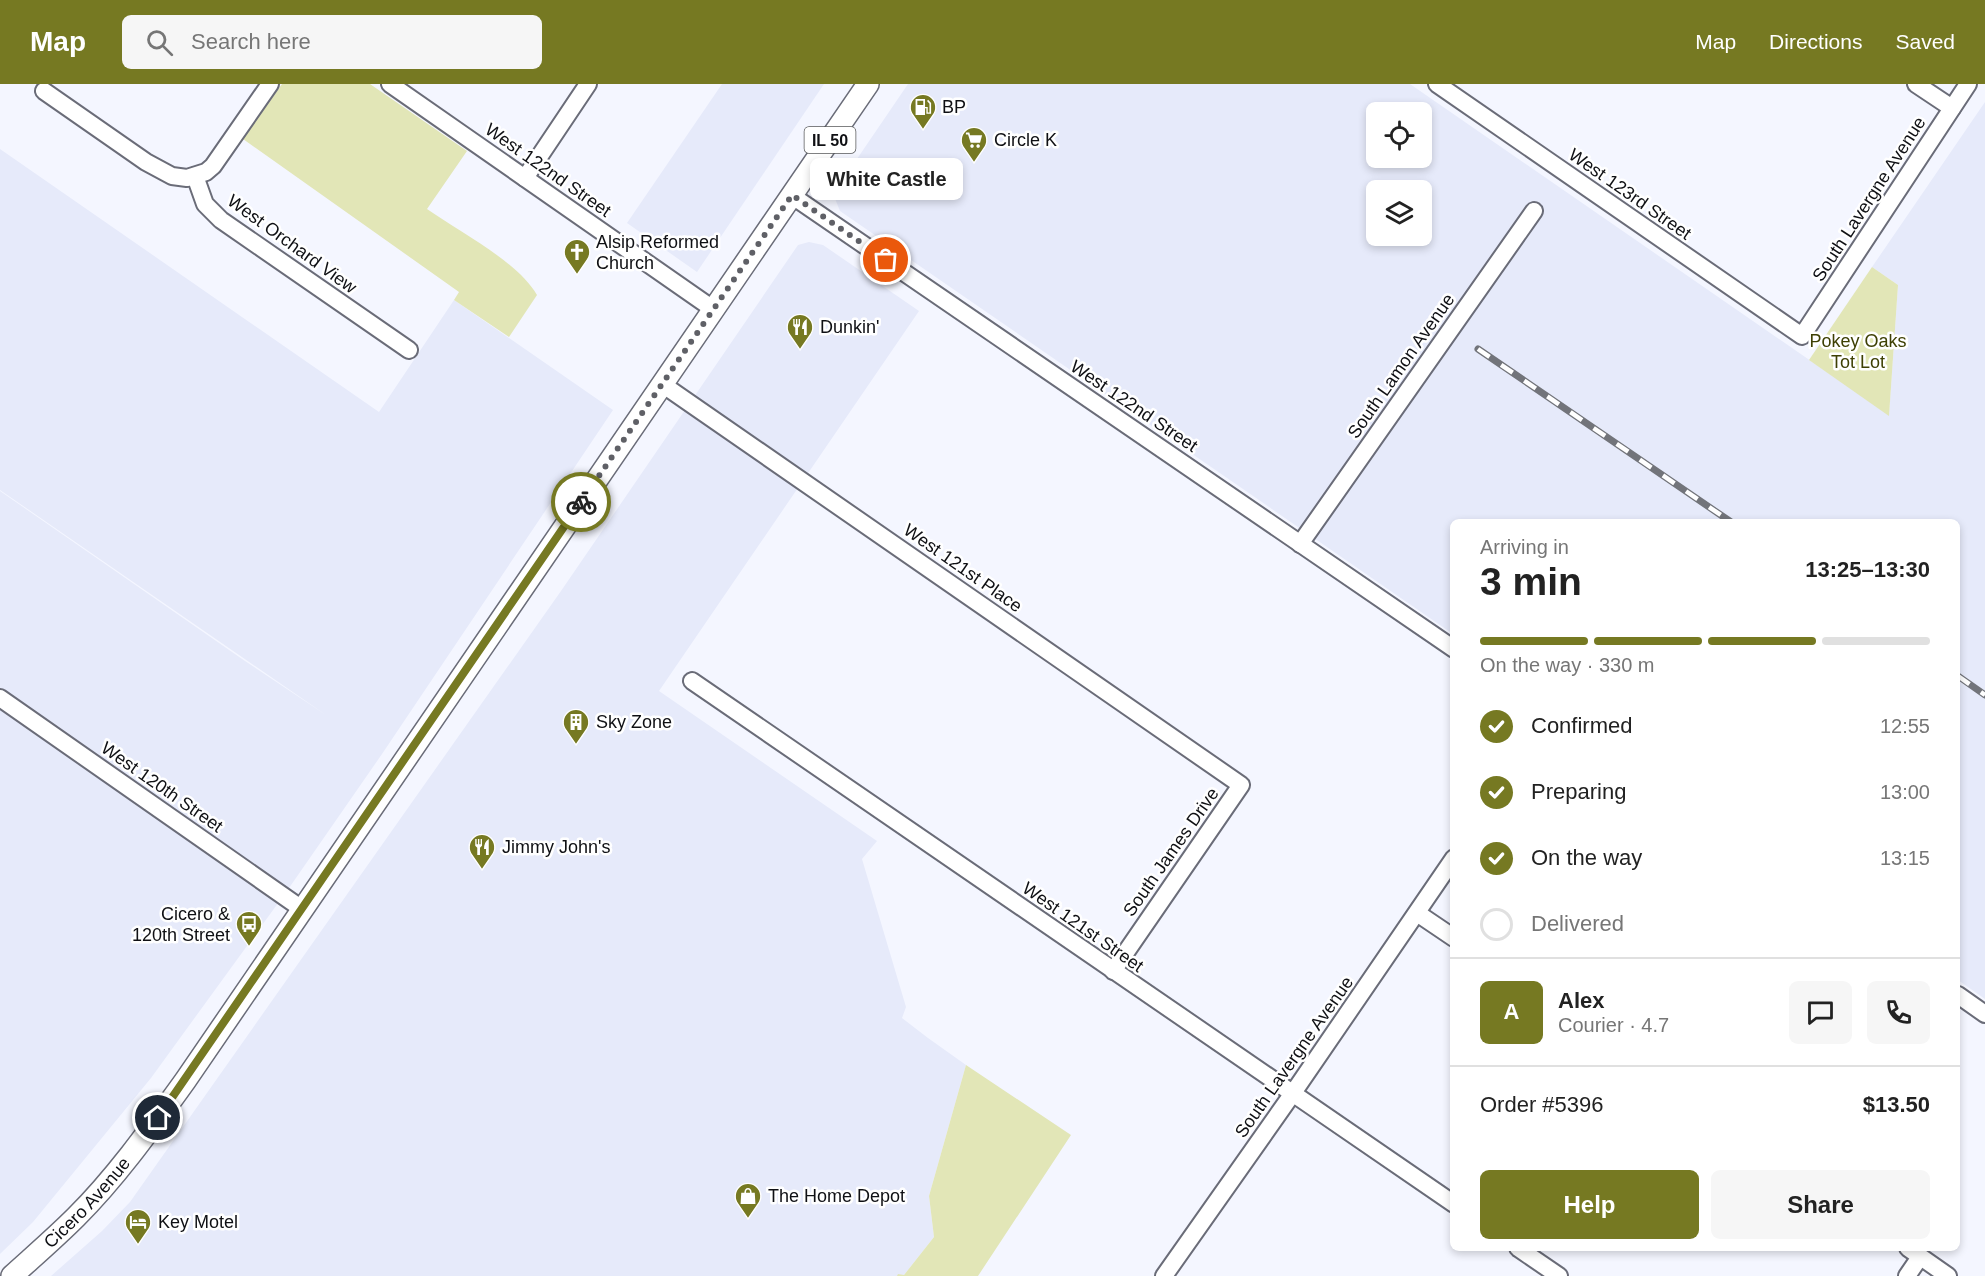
<!DOCTYPE html>
<html lang="en">
<head>
<meta charset="utf-8">
<style>
	body { margin:0; font-family:Helvetica,sans-serif; background:#f6f6f6; color:#222; height:100vh; display:flex; flex-direction:column; font-size:22px; white-space:nowrap }
	* { box-sizing:border-box; margin:0 }
	p { font-size:20px; color:#767676 }
	.icon { flex:none; width:33px; height:33px; fill:none; stroke:currentColor; stroke-width:2; stroke-linecap:round; stroke-linejoin:round }
	.map { position:relative; flex:1; overflow:hidden }
	.sheet { position:absolute; left:1450px; top:435px; width:510px; height:732px; display:flex; flex-direction:column; background:#fff; border-radius:9px; box-shadow:0 3px 9px #0003 }
	.sheet>* { flex:none }
	.tools { position:absolute; left:1366px; top:18px; display:grid; gap:12px }
	.tools a { display:grid; place-items:center; width:66px; height:66px; border-radius:9px; background:#fff; box-shadow:0 3px 9px #0003; font-size:30px }
	.pin { position:absolute; display:grid; place-items:center; width:51px; height:51px; color:#fff; margin:-26px; border:3px solid #fff; border-radius:50%; box-shadow:0 2px 6px #0007 }
	.courier { position:absolute; display:grid; place-items:center; width:60px; height:60px; margin:-30px; border:4px solid #767922; border-radius:50%; background:#fff; color:#222; box-shadow:0 2px 8px #0007 }
	.bubble { position:absolute; height:42px; border-radius:9px; background:#fff; box-shadow:0 3px 9px #0003; font-size:20px; font-weight:600; line-height:42px; text-align:center }
	.summary em { font-style:normal; font-weight:600 }
	.summary div { display:flex; flex-direction:column-reverse }
	.summary { display:flex; align-items:center; justify-content:space-between; height:102px; padding:0 30px }
	h1 { font-size:39px; font-weight:600; line-height:45px }
	.bar { display:grid; grid-template-columns:repeat(4,1fr); gap:9px 6px; align-content:center; height:72px; padding:0 30px }
	.bar i { height:8px; border-radius:4px; background:#e0e0e0 }
	.bar .on { background:#767922 }
	.bar p { grid-column:span 4 }
	.line { display:flex; align-items:center; gap:15px; padding:0 30px; border-top:2px solid #e0e0e0 }
	.line div { flex:1 }
	.round { display:grid; place-items:center; flex:none; width:63px; height:63px; border-radius:9px; background:#f6f6f6 }
	ol { padding:0 30px; list-style:none }
	li { display:flex; align-items:center; gap:18px; height:66px }
	li p { margin-inline-start:auto }
	li .icon { padding:6px; border-radius:50%; background:#767922; color:#fff; stroke-width:4 }
	li:last-child { color:#767676 }
	li i { width:33px; height:33px; border:3px solid #e0e0e0; border-radius:50% }
	.action { display:flex; gap:12px; margin-top:auto; padding:12px 30px }
	.action a { flex:1; height:69px; border-radius:9px; background:#767922; color:#fff; font-size:24px; font-weight:600; line-height:69px; text-align:center }
	.action a+a { background:#f6f6f6; color:#222 }
	header { display:flex; align-items:center; gap:36px; box-sizing:border-box; height:84px; padding:0 30px; background:#767922; color:#fff }
	header strong { font-size:28px }
	nav { display:flex; gap:33px; margin-inline-start:auto; font-size:21px }
	.search { width:420px; height:54px; background:#f6f6f6; display:flex; align-items:center; gap:15px; box-sizing:border-box; padding:0 21px; border-radius:9px; color:#767676; font-size:22px }
	.map>svg:first-child { display:block }
	.built { fill:#e6eafa; fill-rule:evenodd }
	.green { fill:#e2e6b7 }
	.lines { fill:none; stroke-linecap:round; stroke-linejoin:round }
	.minor-casing { stroke:#6a6c78; stroke-width:20 }
	.major-casing { stroke:#6a6c78; stroke-width:24 }
	.minor { stroke:#fff; stroke-width:16 }
	.major { stroke:#fff; stroke-width:21 }
	.rail-casing { stroke:#72747a; stroke-width:7 }
	.rail { stroke:#fff; stroke-width:4.5; stroke-dasharray:14; stroke-linecap:butt }
	.done { stroke:#5f6066; stroke-width:6; stroke-dasharray:0 10.8 }
	.route { stroke:#767922; stroke-width:8 }
	.labels { text-anchor:middle; stroke-width:5; stroke-linejoin:round; paint-order:stroke }
	.shield { fill:#fff; stroke:#57585a; stroke-width:1.5 }
	.shield-label { font-size:16px; font-weight:bold; fill:#0f1014 }
	.poi-label { font-size:18px; fill:#0f1014; stroke:#fff; text-anchor:start }
	.street-label { font-size:18px; fill:#0f1014; stroke:#fff }
	.park-label { font-size:18px; fill:#3e4004; stroke:#fff }
</style>
</head>
<body>
<header>
<strong>Map</strong>
<div class="search"><svg class="icon" aria-label="search" viewBox="0 0 24 24"><circle cx="10" cy="10" r="6"/><path d="M15 15l6 6"/></svg>Search here</div>
<nav><a>Map</a><a>Directions</a><a>Saved</a></nav>
</header>
<div class="map">
<svg width="1985" height="1192" viewBox="0 0 1985 1192">
	<rect width="100%" height="100%" fill="#f4f6ff"/>
	<g class="built">
		<path d="M722,0H824L697,188L627,139Z"/>
		<path d="M908,0H1410L1889,331L1898,201L1872,183L1985,18V915L1958,896V438H1454L1453,550L840,127L834,112L844,94ZM1377,28H1422V74H1377ZM1377,106H1422V152H1377Z"/>
		<path d="M0,65L379,328L454,216L613,326L382,670L289,804L151,994L33,1138L0,1170V407L245,577L326,631L0,406Z"/>
		<path d="M809,158L823,161L919,227L659,607L877,757L862,775L906,923L902,934L928,954L966,981L929,1112L934,1153L904,1191L897,1192H51L102,1147L130,1118L561,507L798,161Z"/>
	</g>
	<g class="green">
		<path d="M282,0H370L467,67L427,125C461,149 517,177 537,211L509,253L454,216L459,208L243,55Z"/>
		<path d="M1872,183L1898,201L1889,332L1809,276Z"/>
		<path d="M966,981L1071,1051L978,1192H897L898,1190L904,1191L934,1153L929,1112Z"/>
	</g>
	<g class="lines">
		<g class="minor-casing">
			<g id="minor">
				<path d="M390,0L713,225"/>
				<path d="M1437,0L1802,252L1968,0"/>
				<path d="M1916,0L1952,24"/>
				<path d="M44,7L146,78L172,92L187,94L206,88L213,82L270,0"/>
				<path d="M195,92L205,120L221,136L409,266"/>
				<path d="M525,94L588,0"/>
				<path d="M791,111L1454,565"/>
				<path d="M662,300L1241,701L1113,887"/>
				<path d="M1300,460L1534,127"/>
				<path d="M692,597L1454,1120"/>
				<path d="M0,614L302,825"/>
				<path d="M1417,829L1454,854"/>
				<path d="M1958,911L1985,930"/>
				<path d="M1518,1164L1559,1192"/>
				<path d="M1908,1164L1948,1192"/>
				<path d="M1164,1192L1293,1009L1454,774"/>
				<path d="M1907,1192L1920,1173"/>
			</g>
		</g>
		<g class="major-casing">
			<g id="major">
				<path id="s1" d="M12,1192C34,1172 56,1153 76,1133C117,1092 151,1044 185,997L868,0"/>
			</g>
		</g>
		<use href="#minor" class="minor"/>
		<use href="#major" class="major"/>
		<g class="rail-casing">
			<g id="rail">
				<path d="M1478,265L1731,438"/>
				<path d="M1958,592L1985,611"/>
			</g>
		</g>
		<use href="#rail" class="rail"/>
	</g>
	<g class="lines">
		<path class="done" d="M581,418L792,111L886,176"/>
		<path class="route" d="M158,1034L581,418"/>
	</g>
	<defs>
		<g id="fuel-pin" transform="scale(1.35)"><path d="M0 17L-7.5 6A9.5 9.5 0 1 1 7.5 6Z" fill="#767922" stroke="#fff"/><path d="M-5.5-6h7V0h2V4h1.3V-2.5L3-4.5l.8-.8L6-3V5H2.5V1h-1V6h-7ZM-4.2-4.7v3.2H.2V-4.7Z" fill="#fff"/></g>
		<g id="supermarket-pin" transform="scale(1.35)"><path d="M0 17L-7.5 6A9.5 9.5 0 1 1 7.5 6Z" fill="#767922" stroke="#fff"/><path d="M-6-5.5h2.5l.6 2H6L4.5 2H-2.5L-4.4-4H-6ZM-1.5 3.2a1.3 1.3 0 1 0 .1 0ZM3 3.2a1.3 1.3 0 1 0 .1 0Z" fill="#fff"/></g>
		<g id="church-pin" transform="scale(1.35)"><path d="M0 17L-7.5 6A9.5 9.5 0 1 1 7.5 6Z" fill="#767922" stroke="#fff"/><path d="M-1.2-6h2.4v3.5h3.3v2.4h-3.3V6h-2.4V-.1h-3.3v-2.4h3.3Z" fill="#fff"/></g>
		<g id="restaurant-pin" transform="scale(1.35)"><path d="M0 17L-7.5 6A9.5 9.5 0 1 1 7.5 6Z" fill="#767922" stroke="#fff"/><path d="M-5-6h1v4h1v-4h1v4h1v-4h1v5L-1.5 .5V6h-2V.5L-5-1ZM5-6V6H3V1.5H1.5Q1.5-4 5-6Z" fill="#fff"/></g>
		<g id="building-pin" transform="scale(1.35)"><path d="M0 17L-7.5 6A9.5 9.5 0 1 1 7.5 6Z" fill="#767922" stroke="#fff"/><path d="M-4-6H4V6H1V3H-1V6H-4ZM-2.5-4.3h1.7v1.8h-1.7ZM.8-4.3h1.7v1.8H.8ZM-2.5-1h1.7V.8h-1.7ZM.8-1h1.7V.8H.8Z" fill="#fff"/></g>
		<g id="bus-pin" transform="scale(1.35)"><path d="M0 17L-7.5 6A9.5 9.5 0 1 1 7.5 6Z" fill="#767922" stroke="#fff"/><path d="M-5-6H5V4H4V6H2V4H-2V6H-4V4H-5ZM-3.5-4V0h7V-4ZM-3.5 1.2v1.5H-2V1.2ZM2 1.2v1.5H3.5V1.2Z" fill="#fff"/></g>
		<g id="shop-pin" transform="scale(1.35)"><path d="M0 17L-7.5 6A9.5 9.5 0 1 1 7.5 6Z" fill="#767922" stroke="#fff"/><path d="M-5-2.5h2.3a2.7 3.5 0 0 1 5.4 0H5L5.5 6h-11ZM-1.5-2.5h3a1.5 2.3 0 0 0-3 0Z" fill="#fff"/></g>
		<g id="hotel-pin" transform="scale(1.35)"><path d="M0 17L-7.5 6A9.5 9.5 0 1 1 7.5 6Z" fill="#767922" stroke="#fff"/><path d="M-6-4.5h1.5V1H6V5H4.5V3h-9V5H-6ZM-4 0a1.8 1.8 0 1 1 3.6 0ZM.5 0V-2.5h3Q6-2.5 6 0Z" fill="#fff"/></g>
	</defs>
	<g fill-rule="evenodd">
		<use href="#fuel-pin" x="923" y="23"/>
		<use href="#supermarket-pin" x="974" y="56"/>
		<use href="#church-pin" x="577" y="168"/>
		<use href="#restaurant-pin" x="800" y="243"/>
		<use href="#building-pin" x="576" y="638"/>
		<use href="#restaurant-pin" x="482" y="763"/>
		<use href="#bus-pin" x="249" y="840"/>
		<use href="#shop-pin" x="748" y="1112"/>
		<use href="#hotel-pin" x="138" y="1138"/>
	</g>
	<g class="labels">
		<rect class="shield" x="804.5" y="43" width="51" height="26" rx="4.5"/>
		<g class="shield-label">
			<text x="830" y="62">IL 50</text>
		</g>
		<g class="poi-label">
			<text x="942" y="29">BP</text>
			<text x="994" y="62">Circle K</text>
			<text x="596" y="164">Alsip Reformed<tspan x="596" dy="21">Church</tspan></text>
			<text x="820" y="249">Dunkin'</text>
			<text x="596" y="644">Sky Zone</text>
			<text x="502" y="769">Jimmy John's</text>
			<text x="230" y="836" text-anchor="end">Cicero &amp;<tspan x="230" dy="21">120th Street</tspan></text>
			<text x="768" y="1118">The Home Depot</text>
			<text x="158" y="1144">Key Motel</text>
		</g>
		<g class="street-label">
			<text transform="translate(548 86) rotate(35)" y="6">West 122nd Street</text>
			<text transform="translate(1630 110) rotate(35)" y="6">West 123rd Street</text>
			<text transform="translate(1869 115) rotate(-57)" y="6">South Lavergne Avenue</text>
			<text transform="translate(292 160) rotate(36)" y="6">West Orchard View</text>
			<text transform="translate(1401 282) rotate(-55)" y="6">South Lamon Avenue</text>
			<text transform="translate(1134 322) rotate(34)" y="6">West 122nd Street</text>
			<text transform="translate(963 484) rotate(35)" y="6">West 121st Place</text>
			<text transform="translate(162 703) rotate(35)" y="6">West 120th Street</text>
			<text transform="translate(1171 768) rotate(-55)" y="6">South James Drive</text>
			<text transform="translate(1083 843) rotate(35)" y="6">West 121st Street</text>
			<text transform="translate(1294 973) rotate(-55)" y="6">South Lavergne Avenue</text>
			<text dy="6" stroke="none"><textPath href="#s1" startOffset="105">Cicero Avenue</textPath></text>
		</g>
		<g class="park-label">
			<text x="1858" y="263">Pokey Oaks<tspan x="1858" dy="21">Tot Lot</tspan></text>
		</g>
	</g>
</svg>
<div class="tools">
<a><svg class="icon" aria-label="locate" viewBox="0 0 24 24"><circle cx="12" cy="12" r="6"/><path d="M12 2v4M12 18v4M2 12h4M18 12h4"/></svg></a>
<a><svg class="icon" aria-label="layers" viewBox="0 0 24 24"><path d="M12 4l9 5-9 5-9-5zM3 14l9 5 9-5"/></svg></a>
</div>
<div class="pin" style="left:886px;top:176px;background:#ea580c"><svg class="icon" aria-label="bag" viewBox="0 0 24 24"><path d="M5 8h14l-1 12H6zM9 8a3 3 0 0 1 6 0"/></svg></div>
<div class="pin" style="left:158px;top:1034px;background:#1f2937"><svg class="icon" aria-label="home" viewBox="0 0 24 24"><path d="M3 11l9-7 9 7M6 9v11h12V9"/></svg></div>
<div class="courier" style="left:581px;top:418px"><svg class="icon" aria-label="bike" viewBox="0 0 24 24"><circle cx="6" cy="16" r="4"/><circle cx="18" cy="16" r="4"/><path d="M6 16l4-8h5l3 8M10 8l3 8H6M13 5h3"/></svg></div>
<div class="bubble" style="left:810px;top:74px;width:153px">White Castle</div>
<section class="sheet">
<div class="summary"><div><h1>3 min</h1><p>Arriving in</p></div><em>13:25–13:30</em></div>
<div class="bar"><i class="on"></i><i class="on"></i><i class="on"></i><i></i><p>On the way · 330 m</p></div>
<ol>
<li><svg class="icon" aria-label="check" viewBox="0 0 24 24"><path d="M5 12l5 5 9-10"/></svg>Confirmed<p>12:55</p></li>
<li><svg class="icon" aria-label="check" viewBox="0 0 24 24"><path d="M5 12l5 5 9-10"/></svg>Preparing<p>13:00</p></li>
<li><svg class="icon" aria-label="check" viewBox="0 0 24 24"><path d="M5 12l5 5 9-10"/></svg>On the way<p>13:15</p></li>
<li><i></i>Delivered</li>
</ol>
<div class="line" style="height:108px"><b class="round" style="background:#767922;color:#fff">A</b><div><b>Alex</b><p>Courier · 4.7</p></div><a class="round"><svg class="icon" aria-label="chat" viewBox="0 0 24 24"><path d="M4 5h16v11H9l-5 4z"/></svg></a><a class="round"><svg class="icon" aria-label="phone" viewBox="0 0 24 24"><path d="M5 4h4l2 5-3 2q2 4 5 5l2-3 5 2v4C11 20 4 13 5 4z"/></svg></a></div>
<div class="line" style="height:78px"><div>Order #5396</div><b>$13.50</b></div>
<div class="action"><a>Help</a><a>Share</a></div>
</section>
</div>
</body>
</html>
